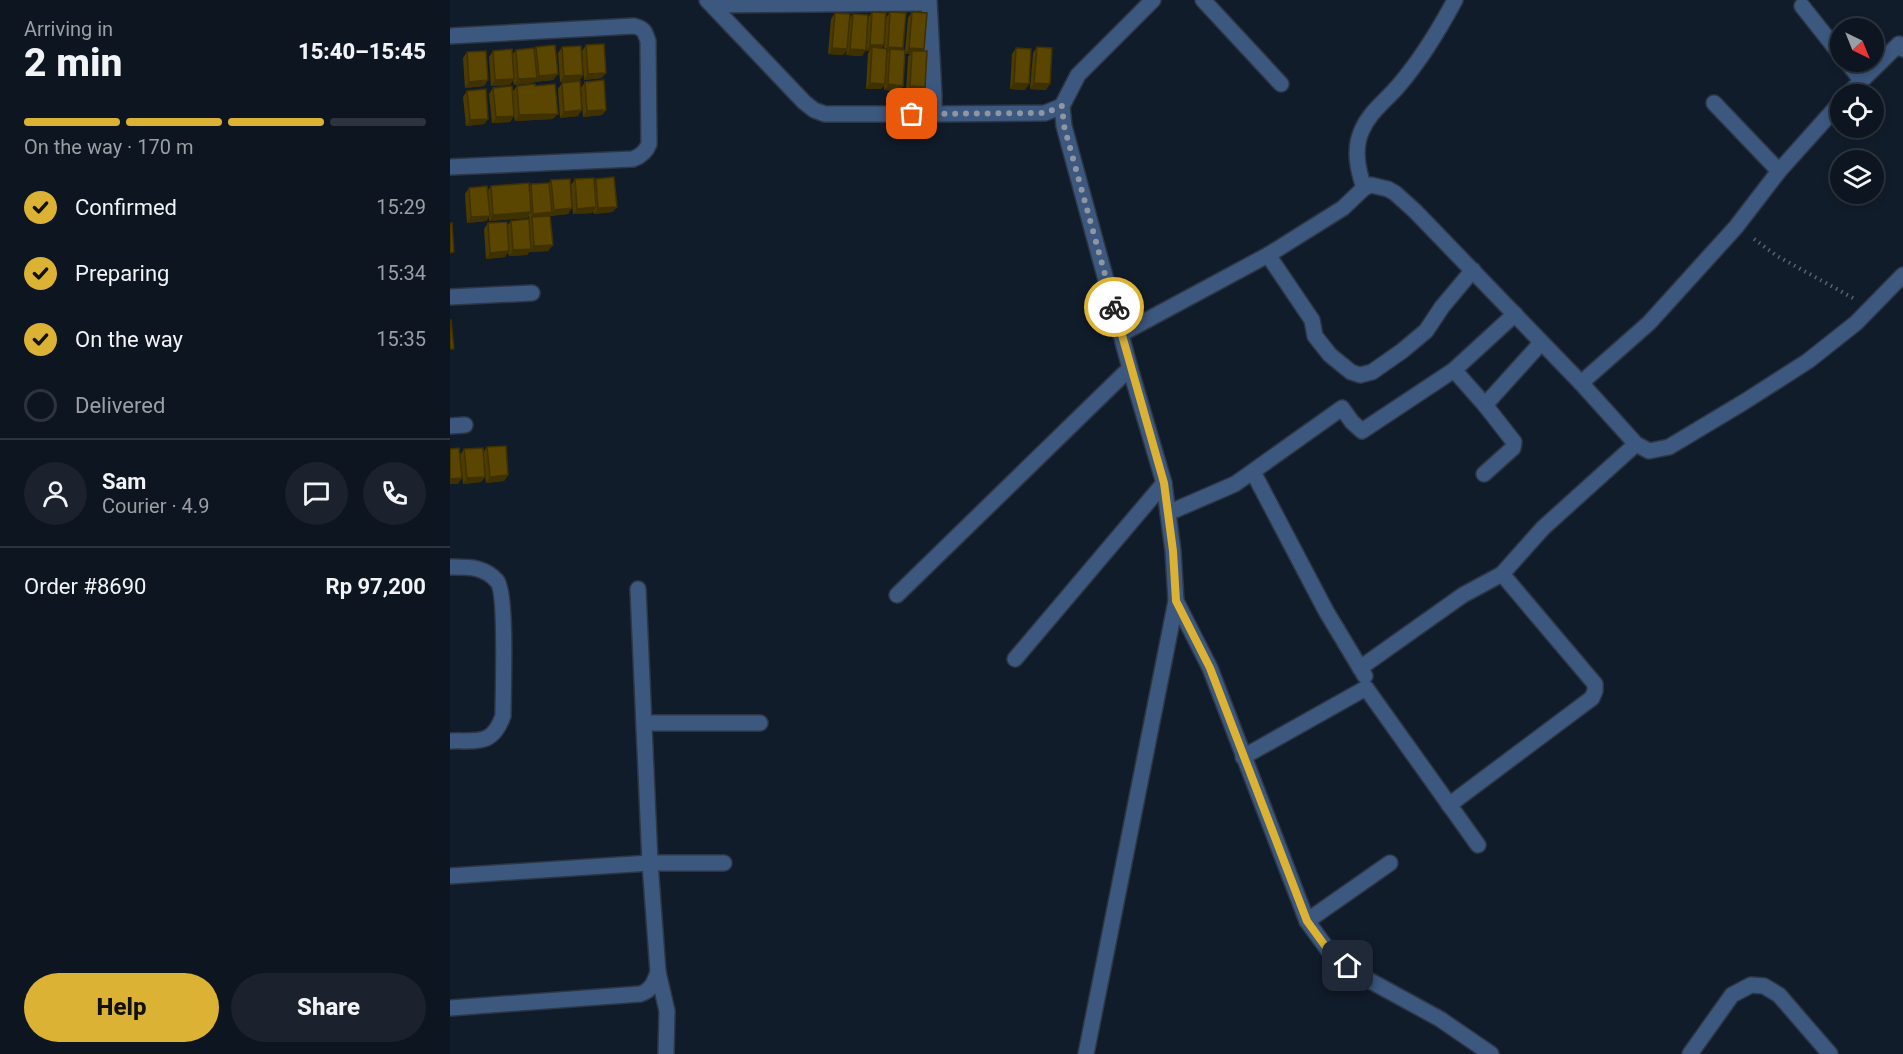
<!DOCTYPE html>
<html lang="en">
<head>
<meta charset="utf-8">
<style>
	body { margin:0; font-family:Roboto,sans-serif; background:#1b222d; color:#f1f3f6; height:100vh; display:flex; flex-direction:column; font-size:22px; white-space:nowrap }
	* { box-sizing:border-box; margin:0 }
	p { font-size:20px; color:#9a9fa5 }
	.icon { flex:none; width:33px; height:33px; fill:none; stroke:currentColor; stroke-width:2; stroke-linecap:round; stroke-linejoin:round }
	.map { position:relative; flex:1; overflow:hidden }
	.details { display:flex; flex-direction:column; background:#0d1520; width:450px }
	.details>* { flex:none }
	.needle { width:39px; rotate:137deg }
	.fabs { position:absolute; left:1380px; top:18px; display:grid; gap:12px }
	.fabs a { display:grid; place-items:center; width:54px; height:54px; border-radius:50%; background:#0d1520; box-shadow:0 3px 9px #0003,0 0 0 2px #2d343e; font-size:30px }
	.pin { position:absolute; display:grid; place-items:center; width:51px; height:51px; color:#fff; margin:-26px; border-radius:12px; box-shadow:0 3px 9px #0006 }
	.courier { position:absolute; display:grid; place-items:center; width:60px; height:60px; margin:-30px; border:4px solid #dbb233; border-radius:50%; background:#fff; color:#222; box-shadow:0 2px 8px #0007 }
	.summary em { font-style:normal; font-weight:800 }
	.summary div { display:flex; flex-direction:column-reverse }
	.summary { display:flex; align-items:center; justify-content:space-between; height:102px; padding:0 24px }
	h1 { font-size:39px; font-weight:800; line-height:45px }
	.bar { display:grid; grid-template-columns:repeat(4,1fr); gap:9px 6px; align-content:center; height:72px; padding:0 24px }
	.bar i { height:8px; border-radius:4px; background:#2d343e }
	.bar .active { background:#dbb233 }
	.bar p { grid-column:span 4 }
	.line { display:flex; align-items:center; gap:15px; padding:0 24px; border-top:2px solid #2d343e }
	.line div { flex:1 }
	.round { display:grid; place-items:center; flex:none; width:63px; height:63px; border-radius:32px; background:#1b222d }
	ol { padding:0 24px; list-style:none }
	li { display:flex; align-items:center; gap:18px; height:66px }
	li p { margin-inline-start:auto }
	li .icon { padding:6px; border-radius:50%; background:#dbb233; color:#111; stroke-width:4 }
	li:last-child { color:#9a9fa5 }
	li i { width:33px; height:33px; border:3px solid #2d343e; border-radius:50% }
	.button { display:flex; gap:12px; margin-top:auto; padding:12px 24px }
	.button a { flex:1; height:69px; border-radius:36px; background:#dbb233; color:#111; font-size:24px; font-weight:800; line-height:69px; text-align:center }
	.button a+a { background:#1b222d; color:#f1f3f6 }
	main { display:flex; flex:1; min-height:0 }
	.map>svg:first-child { display:block }
	.lines { fill:none; stroke-linecap:round; stroke-linejoin:round }
	.minor-casing { stroke:#2c3645; stroke-width:18 }
	.tertiary-casing { stroke:#2c3645; stroke-width:18 }
	.path { stroke:#5a6471; stroke-width:4; stroke-dasharray:1.5 4.5; stroke-linecap:butt }
	.minor { stroke:#3c587f; stroke-width:15 }
	.tertiary { stroke:#3c587f; stroke-width:15 }
	.wall { fill:#4d3c00 }
	.shaded-wall { fill:#3f3100 }
	.building { fill:#5a4600; stroke:#3f3100; stroke-width:1.5 }
	.done { stroke:#8e96a3; stroke-width:6; stroke-dasharray:0 10.8 }
	.route { stroke:#dbb233; stroke-width:8 }
</style>
</head>
<body>
<main>
<section class="details">
<div class="summary"><div><h1>2 min</h1><p>Arriving in</p></div><em>15:40–15:45</em></div>
<div class="bar"><i class="active"></i><i class="active"></i><i class="active"></i><i></i><p>On the way · 170 m</p></div>
<ol>
<li><svg class="icon" aria-label="check" viewBox="0 0 24 24"><path d="M5 12l5 5 9-10"/></svg>Confirmed<p>15:29</p></li>
<li><svg class="icon" aria-label="check" viewBox="0 0 24 24"><path d="M5 12l5 5 9-10"/></svg>Preparing<p>15:34</p></li>
<li><svg class="icon" aria-label="check" viewBox="0 0 24 24"><path d="M5 12l5 5 9-10"/></svg>On the way<p>15:35</p></li>
<li><i></i>Delivered</li>
</ol>
<div class="line" style="height:108px"><a class="round"><svg class="icon" aria-label="person" viewBox="0 0 24 24"><circle cx="12" cy="8" r="4"/><path d="M4 21q1-7 8-7t8 7"/></svg></a><div><b>Sam</b><p>Courier · 4.9</p></div><a class="round"><svg class="icon" aria-label="chat" viewBox="0 0 24 24"><path d="M4 5h16v11H9l-5 4z"/></svg></a><a class="round"><svg class="icon" aria-label="phone" viewBox="0 0 24 24"><path d="M5 4h4l2 5-3 2q2 4 5 5l2-3 5 2v4C11 20 4 13 5 4z"/></svg></a></div>
<div class="line" style="height:78px"><div>Order #8690</div><b>Rp 97,200</b></div>
<div class="button"><a>Help</a><a>Share</a></div>
</section>
<div class="map">
<svg width="1453" height="1054" viewBox="0 0 1453 1054">
	<rect width="100%" height="100%" fill="#111c2b"/>
	<g class="lines">
		<g class="minor-casing">
			<g id="minor">
				<path d="M257,0L354,102L364,110L375,114H484"/>
				<path d="M479,0L484,96V114L595,113L612,106"/>
				<path d="M753,0L831,84"/>
				<path d="M262,5L479,3"/>
				<path d="M1352,6L1390,54"/>
				<path d="M0,36L184,26C194,28 195,32 198,41L199,144C196,152 191,156 183,159L0,167"/>
				<path d="M1397,62L1411,80"/>
				<path d="M1398,94L1449,44L1453,49"/>
				<path d="M1264,103L1329,171"/>
				<path d="M914,188C908,170 903,149 912,130C920,111 937,100 950,84C972,58 989,30 1005,0"/>
				<path d="M818,255L862,320L865,336L880,355L901,372L910,375L922,372L952,351L976,331L992,307L1023,270"/>
				<path d="M0,297L82,293"/>
				<path d="M671,334L818,255L893,208L914,188L921,185L938,189L945,193L965,211L1131,383L1186,444L1199,451L1219,447L1294,402L1358,361L1406,323L1453,275"/>
				<path d="M1004,370L1035,405"/>
				<path d="M1131,383L1199,323L1286,227L1329,171L1390,103"/>
				<path d="M0,426L15,425"/>
				<path d="M803,472L876,611L915,676"/>
				<path d="M1034,474L1063,448L1064,442L1035,405L1091,343"/>
				<path d="M718,513L785,484L892,408L902,422L912,431L1004,370L1065,314"/>
				<path d="M0,567C18,567 34,566 47,581C57,592 53,695 53,716C42,746 28,740 0,741"/>
				<path d="M447,595L680,368"/>
				<path d="M726,601L760,668L857,921L881,954L915,978L990,1019L1041,1054"/>
				<path d="M565,659L714,483"/>
				<path d="M910,668L1013,595L1052,574L1093,528L1186,444"/>
				<path d="M194,723H310"/>
				<path d="M793,757L916,688L1028,845"/>
				<path d="M999,805L1142,698L1145,691V684L1052,574"/>
				<path d="M0,876L200,863H274"/>
				<path d="M857,921L940,863"/>
				<path d="M208,972L217,1011L216,1054"/>
				<path d="M0,1008L190,994C201,991 204,983 208,972L200,863L188,589"/>
				<path d="M1240,1054L1282,995L1301,985L1314,986L1329,995L1380,1054"/>
			</g>
		</g>
		<g class="tertiary-casing">
			<path id="tertiary" d="M636,1054L726,601L723,551L714,483L680,368L614,126L612,106L628,75L703,0"/>
		</g>
		<path class="path" d="M1304,239L1327,256L1403,298"/>
		<use href="#minor" class="minor"/>
		<use href="#tertiary" class="tertiary"/>
	</g>
	<g class="wall">
		<path d="M422,12L432,48H434L436,18L440,12L453,48L452,50H455L458,18L462,12L472,51L475,87L471,93L456,92L458,57L460,54H455L449,91L434,90V85L431,89H416L418,53L420,51H416L418,18Z"/>
		<path d="M385,13L399,19L403,14L412,56L396,55L397,50L393,55L378,54L381,19Z"/>
		<path d="M136,45L152,78L134,80L132,51Z"/>
		<path d="M86,47L108,74L103,80L84,82V81L83,83L64,85L63,80L60,85L41,86L39,57L43,51L62,55L66,50L85,49Z"/>
		<path d="M112,47L133,75L129,81L110,82L108,53Z"/>
		<path d="M587,47L596,90L580,89L583,53Z"/>
		<path d="M566,48L575,90L560,89L562,54Z"/>
		<path d="M17,52L38,80L34,86L15,88L13,58Z"/>
		<path d="M135,82L156,110L152,115L133,117L131,88Z"/>
		<path d="M112,83L128,116L110,118L108,89Z"/>
		<path d="M67,86H85L103,119L65,121L64,116L60,122L42,123L39,94L43,88L63,91Z"/>
		<path d="M17,91L38,119L34,124L16,126L13,97Z"/>
		<path d="M125,179L144,182L146,179L167,207L162,212L144,214L143,211L142,213L123,214L121,185Z"/>
		<path d="M101,180L122,208L118,214L100,216L103,245L98,251L80,252V251L77,255L59,256L58,252L55,257L36,259L34,229L38,223L57,226L61,221L79,219V216L77,218L39,221V217L36,221L17,223L15,194L19,188L38,190L41,186H80L81,184L99,183Z"/>
		<path d="M37,447L58,475L54,481L36,483L34,467L35,477L31,482L13,484L10,455L14,449L33,453Z"/>
	</g>
	<g class="shaded-wall">
		<path d="M420,45H434L430,51L422,47L420,51H416Z"/>
		<path d="M438,47L453,48L449,54L440,49L437,53H434Z"/>
		<path d="M382,48L397,49L393,55L378,54Z"/>
		<path d="M459,48L474,49L470,54L462,51L460,54H455Z"/>
		<path d="M400,49L416,50L412,56L396,55Z"/>
		<path d="M156,73L152,78L134,80L138,74Z"/>
		<path d="M108,74L103,80L84,82L89,76Z"/>
		<path d="M133,75L129,81L110,82L114,76Z"/>
		<path d="M87,78L83,83L64,85L68,79Z"/>
		<path d="M64,79L60,85L41,86L45,80Z"/>
		<path d="M38,80L34,86L15,88L19,82Z"/>
		<path d="M420,83L435,84L431,89H416Z"/>
		<path d="M564,83L579,84L575,90L560,89Z"/>
		<path d="M584,83L600,84L596,90L580,89Z"/>
		<path d="M438,84L453,86L449,91L434,90Z"/>
		<path d="M460,86L475,87L471,93L456,92Z"/>
		<path d="M132,110L128,116L110,118L114,112Z"/>
		<path d="M156,110L152,115L133,117L137,111Z"/>
		<path d="M108,114L103,119L65,121L69,115Z"/>
		<path d="M64,116L60,122L42,123L46,117Z"/>
		<path d="M38,119L34,124L16,126L20,120Z"/>
		<path d="M146,207L142,213L123,214L127,209Z"/>
		<path d="M167,207L162,212L144,214L148,208Z"/>
		<path d="M122,208L118,214L100,216L104,210Z"/>
		<path d="M81,212L77,218L39,221L43,215Z"/>
		<path d="M102,212L98,218L82,217L79,220L83,214Z"/>
		<path d="M40,216L36,221L17,223L21,217Z"/>
		<path d="M103,245L98,251L80,252L84,246Z"/>
		<path d="M81,249L77,255L59,256L63,250Z"/>
		<path d="M59,251L55,257L36,259L40,253Z"/>
		<path d="M58,475L54,481L36,483L40,477Z"/>
		<path d="M35,477L31,482L13,484L17,478Z"/>
		<path d="M12,478L8,484H0V479Z"/>
	</g>
	<g class="building">
		<path d="M422,12L436,13L434,45H420Z"/>
		<path d="M440,12L456,13L453,48L438,47Z"/>
		<path d="M462,12L477,13L474,49L459,48Z"/>
		<path d="M385,13L400,14L397,49L382,48Z"/>
		<path d="M403,14L418,15L416,50L400,49Z"/>
		<path d="M154,44L156,73L138,74L136,45Z"/>
		<path d="M105,45L108,74L89,76L86,47Z"/>
		<path d="M131,46L133,75L114,76L112,47Z"/>
		<path d="M422,47L437,49L435,84L420,83Z"/>
		<path d="M587,47L602,48L600,84L584,83Z"/>
		<path d="M84,48L87,78L68,79L66,50Z"/>
		<path d="M566,48L581,49L579,84L564,83Z"/>
		<path d="M62,49L64,79L45,80L43,51Z"/>
		<path d="M440,49L455,50L453,86L438,84Z"/>
		<path d="M36,51L38,80L19,82L17,52Z"/>
		<path d="M462,51H477L475,87L460,86Z"/>
		<path d="M154,80L156,110L137,111L135,82Z"/>
		<path d="M130,81L132,110L114,112L112,83Z"/>
		<path d="M85,84V86L105,84L108,114L69,115L67,86Z"/>
		<path d="M62,86L64,116L46,117L43,88Z"/>
		<path d="M36,89L38,119L20,120L17,91Z"/>
		<path d="M164,177L167,207L148,208L146,179Z"/>
		<path d="M144,178L146,207L127,209L125,179Z"/>
		<path d="M120,179L122,208L104,210L101,180Z"/>
		<path d="M79,183L81,212L43,215L41,186Z"/>
		<path d="M99,183L102,212L83,214L81,184Z"/>
		<path d="M37,186L40,216L21,217L19,188Z"/>
		<path d="M100,216L103,245L84,246L82,217Z"/>
		<path d="M79,219L81,249L63,250L61,221Z"/>
		<path d="M57,222L59,251L40,253L38,223Z"/>
		<path d="M0,223H2L4,252L0,253Z"/>
		<path d="M0,320H1L4,349H0Z"/>
		<path d="M56,446L58,475L40,477L37,447Z"/>
		<path d="M9,448L12,478L0,479V449Z"/>
		<path d="M33,448L35,477L17,478L14,449Z"/>
	</g>
	<g class="lines">
		<path class="done" d="M462,114L595,113L612,106L614,126L664,307"/>
		<path class="route" d="M664,307L714,483L723,551L726,601L760,668L857,921L881,954L898,966"/>
	</g>
</svg>
<div class="fabs">
<a><svg class="needle" viewBox="-14 -14 28 28"><path d="M0-13l5 13h-10z" fill="#e53935"/><path d="M0 13l5-13h-10z" fill="#9a9fa5"/></svg></a>
<a><svg class="icon" aria-label="locate" viewBox="0 0 24 24"><circle cx="12" cy="12" r="6"/><path d="M12 2v4M12 18v4M2 12h4M18 12h4"/></svg></a>
<a><svg class="icon" aria-label="layers" viewBox="0 0 24 24"><path d="M12 4l9 5-9 5-9-5zM3 14l9 5 9-5"/></svg></a>
</div>
<div class="pin" style="left:462px;top:114px;background:#ea580c"><svg class="icon" aria-label="bag" viewBox="0 0 24 24"><path d="M5 8h14l-1 12H6zM9 8a3 3 0 0 1 6 0"/></svg></div>
<div class="pin" style="left:898px;top:966px;background:#1f2937"><svg class="icon" aria-label="home" viewBox="0 0 24 24"><path d="M3 11l9-7 9 7M6 9v11h12V9"/></svg></div>
<div class="courier" style="left:664px;top:307px"><svg class="icon" aria-label="bike" viewBox="0 0 24 24"><circle cx="6" cy="16" r="4"/><circle cx="18" cy="16" r="4"/><path d="M6 16l4-8h5l3 8M10 8l3 8H6M13 5h3"/></svg></div>
</div>
</main>
</body>
</html>
